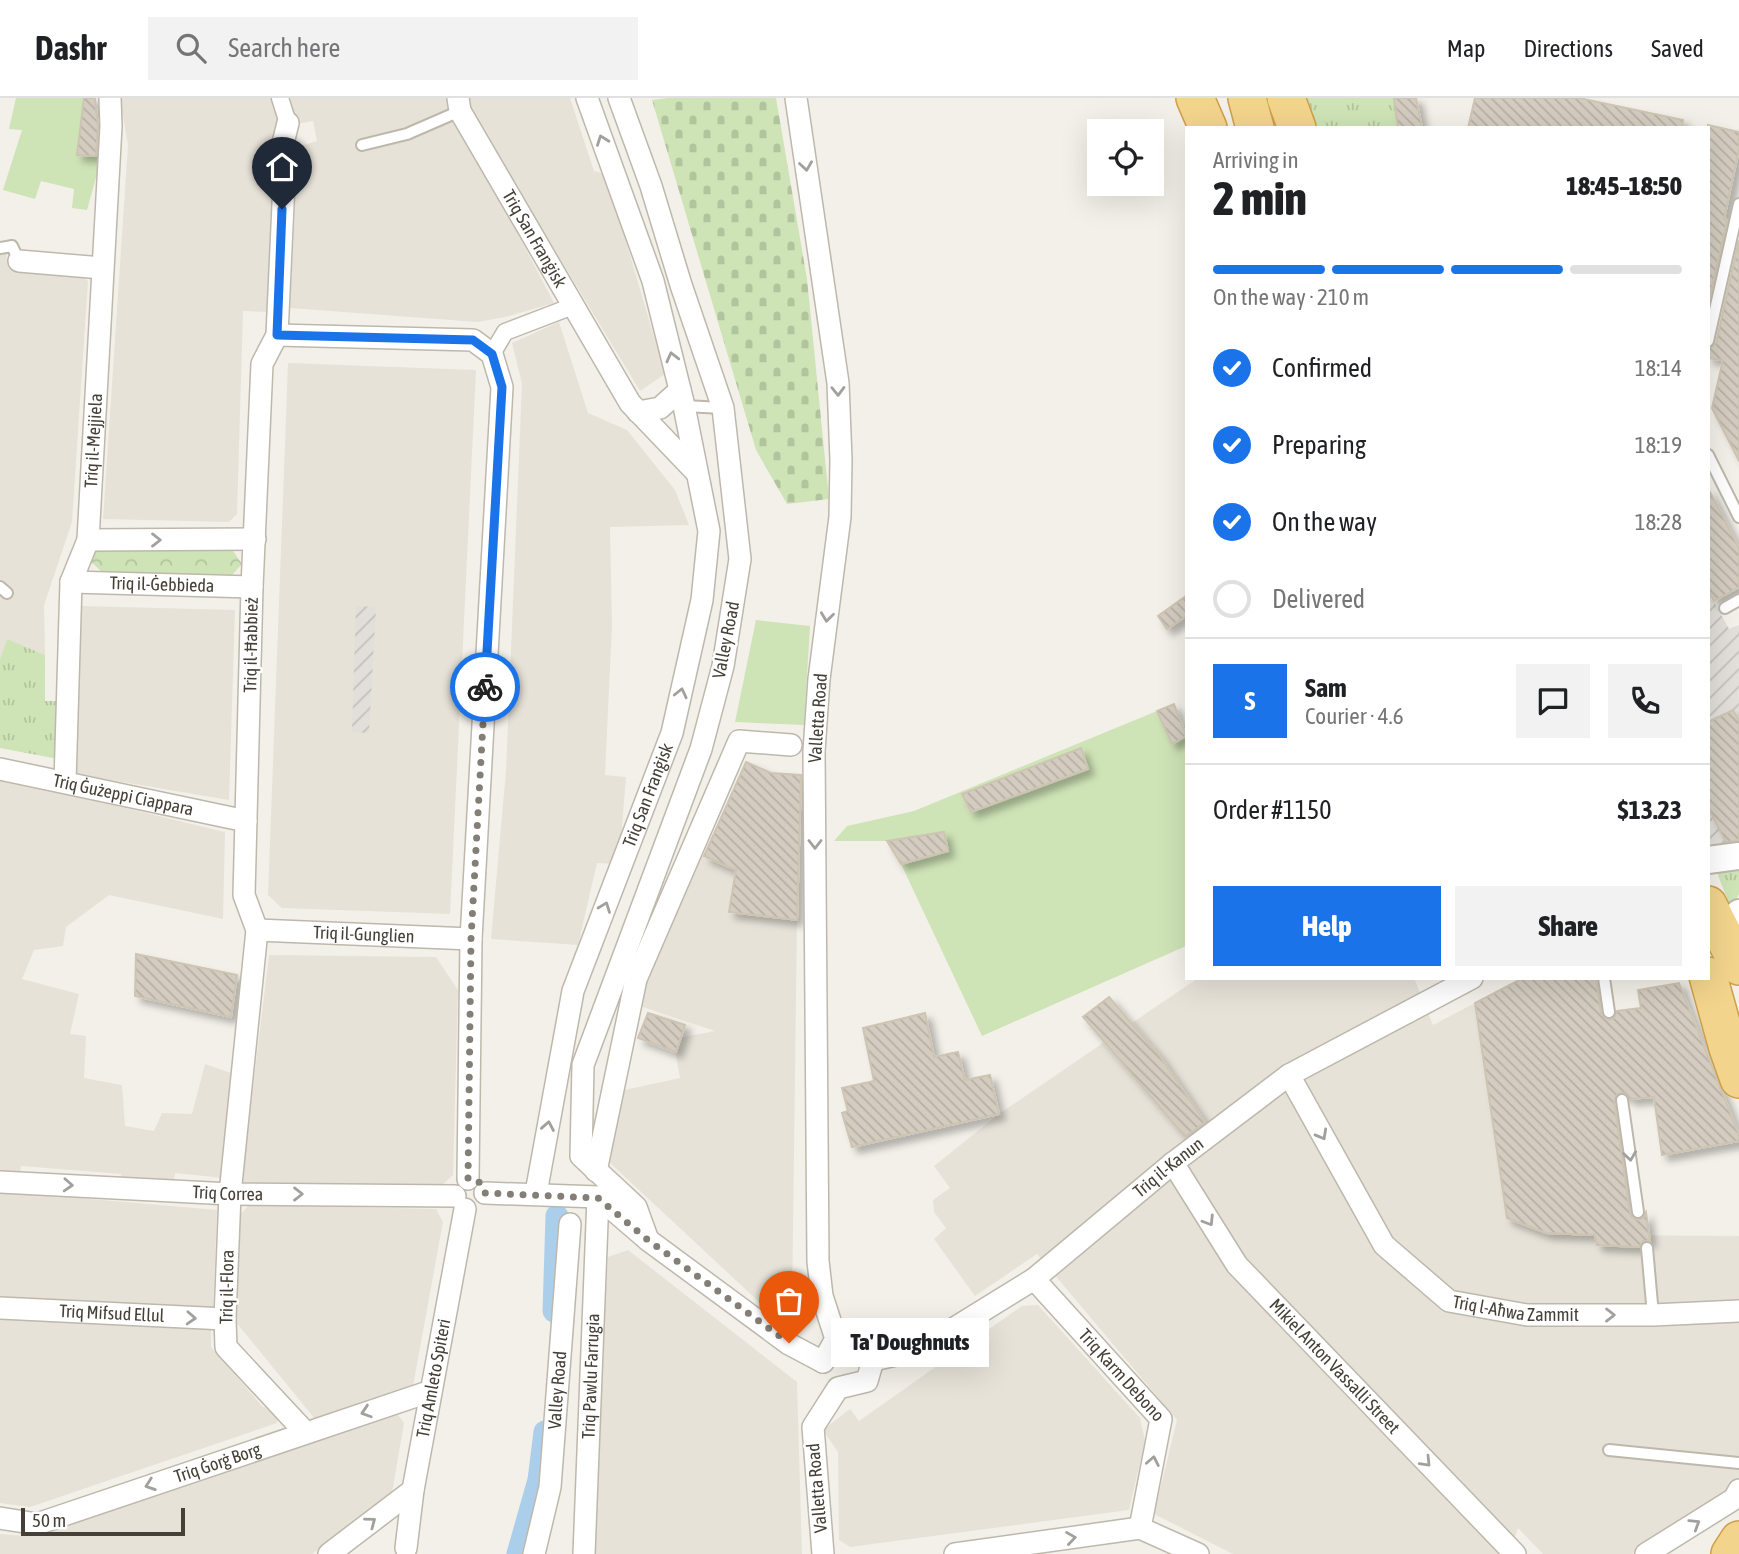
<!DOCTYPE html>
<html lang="en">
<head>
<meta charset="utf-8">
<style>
	body { margin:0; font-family:"Asap Condensed",sans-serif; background:#f2f2f2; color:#202124; height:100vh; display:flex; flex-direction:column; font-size:26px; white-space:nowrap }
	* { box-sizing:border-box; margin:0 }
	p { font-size:23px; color:#757577 }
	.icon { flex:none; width:38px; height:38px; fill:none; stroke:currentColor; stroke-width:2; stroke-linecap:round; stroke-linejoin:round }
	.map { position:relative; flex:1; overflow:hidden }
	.sheet { position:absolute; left:1185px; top:28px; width:525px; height:854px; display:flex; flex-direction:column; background:#fff; border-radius:0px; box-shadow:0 7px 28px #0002 }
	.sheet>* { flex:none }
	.controls { position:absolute; left:1087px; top:21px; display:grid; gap:14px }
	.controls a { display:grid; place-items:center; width:77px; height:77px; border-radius:0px; background:#fff; box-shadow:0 7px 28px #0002; font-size:35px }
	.scale { position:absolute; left:21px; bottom:18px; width:164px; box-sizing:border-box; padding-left:7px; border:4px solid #464138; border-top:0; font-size:19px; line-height:24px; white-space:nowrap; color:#464138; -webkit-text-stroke:5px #fff; paint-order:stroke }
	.pin { position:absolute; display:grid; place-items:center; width:60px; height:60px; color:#fff; margin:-72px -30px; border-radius:50% 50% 50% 0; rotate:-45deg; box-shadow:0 0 7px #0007 }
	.pin .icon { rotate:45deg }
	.courier { position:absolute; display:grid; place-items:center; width:70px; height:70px; margin:-35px; border:5px solid #1a73e8; border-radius:50%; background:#fff; color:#222; box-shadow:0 2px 9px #0007 }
	.bubble { position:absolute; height:49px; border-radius:0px; background:#fff; box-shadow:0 7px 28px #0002; font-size:23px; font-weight:800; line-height:49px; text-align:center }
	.summary em { font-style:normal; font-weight:800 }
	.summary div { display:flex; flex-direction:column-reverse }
	.summary { display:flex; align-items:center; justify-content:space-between; height:119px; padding:0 28px }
	h1 { font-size:46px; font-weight:800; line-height:52px }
	.bar { display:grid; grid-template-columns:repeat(4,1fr); gap:10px 7px; align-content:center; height:84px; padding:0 28px }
	.bar i { height:9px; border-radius:5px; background:#e0e0e0 }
	.bar .selected { background:#1a73e8 }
	.bar p { grid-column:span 4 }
	.line { display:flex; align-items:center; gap:18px; padding:0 28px; border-top:2px solid #e0e0e0 }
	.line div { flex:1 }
	.round { display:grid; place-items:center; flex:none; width:74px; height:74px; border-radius:0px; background:#f2f2f2 }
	ol { padding:0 28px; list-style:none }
	li { display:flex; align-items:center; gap:21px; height:77px }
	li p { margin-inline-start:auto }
	li .icon { padding:7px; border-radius:50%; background:#1a73e8; color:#fff; stroke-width:4 }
	li:last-child { color:#757577 }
	li i { width:38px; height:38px; border:4px solid #e0e0e0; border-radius:50% }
	.button { display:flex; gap:14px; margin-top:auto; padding:14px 28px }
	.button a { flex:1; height:80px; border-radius:0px; background:#1a73e8; color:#fff; font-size:28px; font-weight:800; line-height:80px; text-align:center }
	.button a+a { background:#f2f2f2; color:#202124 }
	header { display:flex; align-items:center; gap:42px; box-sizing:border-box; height:98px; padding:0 35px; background:#fff; border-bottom:2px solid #e0e0e0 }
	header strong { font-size:33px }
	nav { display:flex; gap:38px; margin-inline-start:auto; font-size:24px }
	.search { width:490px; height:63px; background:#f2f2f2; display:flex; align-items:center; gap:18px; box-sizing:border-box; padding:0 24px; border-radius:0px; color:#757577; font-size:26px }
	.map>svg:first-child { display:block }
	.residential { fill:#e6e2d8 }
	.industrial { fill:url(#industrial-furrows) }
	.grass { fill:url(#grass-tufts) }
	.forest { fill:url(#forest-crowns) }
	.cemetery { fill:url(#cemetery-stones) }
	.garden { fill:#cee3b6 }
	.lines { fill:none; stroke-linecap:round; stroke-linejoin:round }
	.canal { stroke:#abcfea; stroke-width:23 }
	.building { fill:url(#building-back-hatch); stroke:#cec4b3; stroke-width:2; filter:url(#shadow) }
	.service-casing { stroke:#beb8ac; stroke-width:14 }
	.pedestrian-casing { stroke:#beb8ac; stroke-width:19 }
	.minor-casing { stroke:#beb8ac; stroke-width:24 }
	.tertiary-casing { stroke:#beb8ac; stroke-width:30 }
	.trunk-casing { stroke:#cf9f47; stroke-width:40 }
	.service { stroke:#fff; stroke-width:10 }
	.pedestrian { stroke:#fff; stroke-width:16 }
	.minor { stroke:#fff; stroke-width:21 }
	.tertiary { stroke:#fff; stroke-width:26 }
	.trunk { stroke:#f2d48c; stroke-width:37 }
	.oneway { stroke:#a2a09c }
	.done { stroke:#837e76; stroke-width:7; stroke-dasharray:0 12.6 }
	.route { stroke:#1a73e8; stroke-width:9 }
	.labels { text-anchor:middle; stroke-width:5; stroke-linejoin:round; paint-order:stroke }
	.street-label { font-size:18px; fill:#464138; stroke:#fff }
</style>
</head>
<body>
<header>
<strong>Dashr</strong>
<div class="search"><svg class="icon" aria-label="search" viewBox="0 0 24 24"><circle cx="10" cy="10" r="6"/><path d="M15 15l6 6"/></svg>Search here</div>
<nav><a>Map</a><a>Directions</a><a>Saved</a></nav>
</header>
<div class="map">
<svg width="1739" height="1456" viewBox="0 0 1739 1456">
	<defs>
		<pattern id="industrial-furrows" width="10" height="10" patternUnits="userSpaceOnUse" patternTransform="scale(1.75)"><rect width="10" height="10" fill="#e2dfda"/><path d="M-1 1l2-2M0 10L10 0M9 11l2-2" fill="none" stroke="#c3c1bc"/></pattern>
		<pattern id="grass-tufts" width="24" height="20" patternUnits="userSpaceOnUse" patternTransform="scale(1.75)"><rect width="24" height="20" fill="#cee3b6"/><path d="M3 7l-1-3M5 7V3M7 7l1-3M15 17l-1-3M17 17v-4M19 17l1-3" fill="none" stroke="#b2c49d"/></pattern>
		<pattern id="forest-crowns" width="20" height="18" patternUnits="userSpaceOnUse" patternTransform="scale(1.75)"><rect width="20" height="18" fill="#cee3b6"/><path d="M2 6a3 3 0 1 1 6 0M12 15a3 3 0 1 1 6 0" fill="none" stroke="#b2c49d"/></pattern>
		<pattern id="cemetery-stones" width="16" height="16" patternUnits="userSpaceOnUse" patternTransform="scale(1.75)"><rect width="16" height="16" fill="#cee3b6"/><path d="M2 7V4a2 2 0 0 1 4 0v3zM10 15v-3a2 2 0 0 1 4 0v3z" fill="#b2c49d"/></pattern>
		<pattern id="building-back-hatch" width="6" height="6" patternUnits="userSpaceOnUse" patternTransform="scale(1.75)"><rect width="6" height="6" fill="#d3ccbf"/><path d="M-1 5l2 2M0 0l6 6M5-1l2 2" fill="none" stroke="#b6b0a5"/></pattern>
		<filter id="shadow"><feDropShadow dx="6" dy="6" stdDeviation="3.5" flood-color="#0004"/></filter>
	</defs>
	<rect width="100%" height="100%" fill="#f3f0e9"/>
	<g class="residential">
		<path d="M120,0H275L280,15L267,214L243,213L237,416L229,424L103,421L128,47Z"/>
		<path d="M284,0H447L554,205L505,219L477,224L290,210L298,49L317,43L313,23L292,27Z"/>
		<path d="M463,0H570L594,73L606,76L665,276L640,293Z"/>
		<path d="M8,153L6,161L81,177L88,183L72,424L44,507L45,557L7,541L0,561V154Z"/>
		<path d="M559,224L588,315L627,332L675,392L689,427L610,429L612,527L605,677L626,679L619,766L597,765L578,847L491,841L506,673L522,286L512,245Z"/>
		<path d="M288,265L476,272L450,816L282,810L268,797Z"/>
		<path d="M82,508L235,512L229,702L75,676Z"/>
		<path d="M0,680L225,734L223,821L109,797L66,829L63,848L34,852L22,881L79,896L70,936L86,938L84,980L122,987L125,1028L154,1033L162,1015L192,1016L205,966L231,975L223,1080L175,1075L174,1084L122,1083L121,1076L21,1068L20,1077L0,1076Z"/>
		<path d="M694,754L736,772L728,815L797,822L792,1208L772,1216L609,1064L620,993L680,980L673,941L715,933L634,906Z"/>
		<path d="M269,857L436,859L458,892L453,1077L440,1089L241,1087Z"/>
		<path d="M1198,880H1414L1433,927L1475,905L1507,1120L1593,1137L1739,1138V1386L1632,1456H1543L1518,1430L1509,1456H1233L1154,1416L1177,1322L1037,1156L975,1198L934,1141L946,1130L934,1114L933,1102L950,1090L934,1068L999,1016Z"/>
		<path d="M0,1093L217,1112L213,1213L0,1201Z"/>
		<path d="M249,1107L436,1111L443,1124L413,1288L315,1321L231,1218L238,1119Z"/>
		<path d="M628,1152L797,1284L802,1456H593L600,1281L608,1159Z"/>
		<path d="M1038,1207L1140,1320L1145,1343L1129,1412L850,1449L839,1442L838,1354L823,1332L850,1311L859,1323L1022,1208Z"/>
		<path d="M0,1217L211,1227V1249L263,1309L279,1312L277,1325L30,1409L0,1405Z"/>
		<path d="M395,1313L404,1325L392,1395L312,1456H0V1436L25,1438L252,1364Z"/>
	</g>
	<g class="industrial">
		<path d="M1708,493L1729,531L1739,527V742L1708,752Z"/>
		<path d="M356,508L376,509L369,635L352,634Z"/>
	</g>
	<g class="grass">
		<path d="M1297,0H1394L1398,30H1303Z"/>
		<path d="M7,541L45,557V603H59L58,661L0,650V561Z"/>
		<path d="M1739,767V796L1731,810L1717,775Z"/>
	</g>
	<path class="forest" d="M231,450L242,466L232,477L102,474L89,462L95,451Z"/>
	<path class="cemetery" d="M668,0H776L807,181L829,401L787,406L756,352L652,2Z"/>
	<g class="garden">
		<path d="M16,0H84L77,56L102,58L87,112L72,110L74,91L41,83L35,101L3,92L22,32L9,31Z"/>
		<path d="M756,522L810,528L804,627L735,624Z"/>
		<path d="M1174,606L1186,635V848L982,938L901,766L888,743H834L847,728L914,713Z"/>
	</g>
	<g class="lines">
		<g class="canal">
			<path d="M554,1213L557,1118"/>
			<path d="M518,1456L539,1382L545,1334"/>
		</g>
	</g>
	<g class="building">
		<path d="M84,0H95L98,28L96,58L77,57Z"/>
		<path d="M1394,0H1416L1422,30H1398Z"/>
		<path d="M1475,0H1579L1683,22L1682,30H1468Z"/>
		<path d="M1708,27L1739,34V51L1724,121L1727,122L1708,207Z"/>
		<path d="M1739,142V363L1712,310L1723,262L1708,260V251L1716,245Z"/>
		<path d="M1708,390L1739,450V489L1714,503L1708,493Z"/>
		<path d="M1186,498V518L1167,531L1158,518Z"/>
		<path d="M1174,606L1186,638L1172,646L1157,613Z"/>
		<path d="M1733,612L1739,622V743L1726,744L1708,710V624Z"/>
		<path d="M1081,650L1088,671L971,714L962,696Z"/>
		<path d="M746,664L771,675L801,677L797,822L729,814L736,772L704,758Z"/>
		<path d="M944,734L948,753L901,766L887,743Z"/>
		<path d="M136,856L237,877L231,919L135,898Z"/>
		<path d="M1523,880H1596L1601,916L1609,922L1614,920L1617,913L1641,910L1638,892L1679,885L1739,1037V1043L1662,1057L1654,999L1630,1001L1624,995L1617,996L1614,1003L1630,1115L1632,1119L1638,1122L1643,1120L1646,1114L1650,1143H1643L1639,1149L1597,1147L1595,1137L1546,1135L1507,1120L1475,905Z"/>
		<path d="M1109,899L1159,957L1205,1024L1185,1039L1083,919Z"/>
		<path d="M648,915L685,927L676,954L638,940Z"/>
		<path d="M925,915L934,959L958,954L965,982L990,977L999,1016L852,1049L842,1015L848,1013L842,990L874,983L863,930Z"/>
	</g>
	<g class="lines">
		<g class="service-casing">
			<g id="service">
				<path d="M362,47L407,36L460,13"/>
				<path d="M0,150L12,148L19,163"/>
				<path d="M1708,243L1739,106"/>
				<path d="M684,308L723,310"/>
				<path d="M1708,357L1739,419"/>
				<path d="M0,489L7,495"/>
				<path d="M1725,510L1739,502"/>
				<path d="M1604,880L1609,914"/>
				<path d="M1622,1002L1638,1114"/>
				<path d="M1647,1150L1653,1217"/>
				<path d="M1609,1352L1739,1365"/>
			</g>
		</g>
		<g class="pedestrian-casing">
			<g id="pedestrian">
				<path d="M280,0L288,25"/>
				<path d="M492,256L505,234L573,208"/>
			</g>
		</g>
		<g class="minor-casing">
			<g id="minor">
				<path id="s1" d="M458,0L460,13L630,305L695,373"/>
				<path d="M619,0L651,88L681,187L723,310L740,461L723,568L701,651L583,967L581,1058L636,1109L648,1142"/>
				<path d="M796,0L838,285L841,362L840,419L819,581L814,653L818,1163L822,1198L836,1241L823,1264"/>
				<path d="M288,25L280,57L284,85L277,237L262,266L252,489L244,797L257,832L230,1096L225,1221L226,1249L305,1334"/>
				<path d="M19,163L102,170"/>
				<path d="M277,237L473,242L492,256L502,289L471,841L468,1081"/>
				<path d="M638,314L660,310L680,292"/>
				<path d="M88,442L255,441"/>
				<path id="s2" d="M71,484L252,489"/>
				<path id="s3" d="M0,671L246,723"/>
				<path id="s4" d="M65,684L71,484L88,442L111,28L110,0"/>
				<path id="s5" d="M257,832L471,841"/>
				<path id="s6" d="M1289,977L1384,1147L1449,1203L1527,1217H1653L1739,1213"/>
				<path id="s7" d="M1173,1065L1237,1167L1515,1456"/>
				<path d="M596,1073L636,881L739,643L791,647"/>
				<path id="s8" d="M0,1084L230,1096L455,1098"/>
				<path d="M485,1095L598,1099L648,1142L789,1246L823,1264"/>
				<path id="s9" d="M536,1095L573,893L672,635L702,502L709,433L684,308L653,183L587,0"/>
				<path id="s10" d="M1034,1181L1161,1321L1140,1430"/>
				<path id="s11" d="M0,1210L225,1221"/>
				<path id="s12" d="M873,1262L919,1252L1034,1181L1173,1065L1289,977L1472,880"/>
				<path id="s13" d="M0,1420L37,1426L431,1293"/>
				<path id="s14" d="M406,1450L413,1392L465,1111"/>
				<path d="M329,1456L413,1392"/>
				<path id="s15" d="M534,1456L550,1389L570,1126"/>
				<path id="s16" d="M584,1456L598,1099"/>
				<path d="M823,1456L813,1329L838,1290L867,1283L873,1262L866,1243L836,1241"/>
				<path d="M955,1456L1140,1430L1198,1456"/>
				<path d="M1646,1456L1734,1401L1739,1392"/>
			</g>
		</g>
		<g class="tertiary-casing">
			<g id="tertiary">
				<path d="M1708,762L1739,758"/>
				<path d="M1738,816L1739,815"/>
			</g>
		</g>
		<g class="trunk-casing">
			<g id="trunk">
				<path d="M1195,0L1208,30"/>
				<path d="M1247,0L1255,30"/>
				<path d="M1286,0L1297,30"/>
				<path d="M1708,807L1739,868"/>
				<path d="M1708,878L1728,950L1739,981"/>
				<path d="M1730,1456L1739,1442"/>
			</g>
		</g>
		<use href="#service" class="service"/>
		<use href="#pedestrian" class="pedestrian"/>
		<use href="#minor" class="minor"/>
		<use href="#tertiary" class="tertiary"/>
		<use href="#trunk" class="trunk"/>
	</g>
	<defs><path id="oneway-chevron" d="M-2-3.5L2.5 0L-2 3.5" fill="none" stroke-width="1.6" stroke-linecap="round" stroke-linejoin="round" transform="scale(1.75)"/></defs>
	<g class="oneway">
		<use href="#oneway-chevron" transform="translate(602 42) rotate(-110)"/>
		<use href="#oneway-chevron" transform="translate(806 68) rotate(82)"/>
		<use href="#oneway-chevron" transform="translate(672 259) rotate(-104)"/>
		<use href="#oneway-chevron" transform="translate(838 293) rotate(89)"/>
		<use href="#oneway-chevron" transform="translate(156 442)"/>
		<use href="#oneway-chevron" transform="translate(827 519) rotate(97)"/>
		<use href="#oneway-chevron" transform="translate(681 595) rotate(-77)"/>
		<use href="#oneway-chevron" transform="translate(815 746) rotate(90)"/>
		<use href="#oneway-chevron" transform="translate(605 809) rotate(-69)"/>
		<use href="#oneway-chevron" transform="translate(548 1028) rotate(-80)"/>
		<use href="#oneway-chevron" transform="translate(1322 1037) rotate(61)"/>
		<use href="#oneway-chevron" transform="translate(1630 1058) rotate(82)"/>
		<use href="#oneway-chevron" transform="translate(68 1087) rotate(3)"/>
		<use href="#oneway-chevron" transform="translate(298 1096)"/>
		<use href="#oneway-chevron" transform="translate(1209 1123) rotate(58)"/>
		<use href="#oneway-chevron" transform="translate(1610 1217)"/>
		<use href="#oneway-chevron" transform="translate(191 1220) rotate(3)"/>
		<use href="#oneway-chevron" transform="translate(366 1314) rotate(162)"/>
		<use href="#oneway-chevron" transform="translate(1153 1363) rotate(-79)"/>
		<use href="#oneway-chevron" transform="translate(1426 1364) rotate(46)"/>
		<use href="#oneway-chevron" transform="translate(150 1387) rotate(161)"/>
		<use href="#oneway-chevron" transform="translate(371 1424) rotate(-37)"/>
		<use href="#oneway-chevron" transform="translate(1695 1426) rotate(-32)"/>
		<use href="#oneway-chevron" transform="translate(1071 1440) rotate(-8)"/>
	</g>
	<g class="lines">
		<path class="done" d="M485,589L471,841L468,1081L479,1084L485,1095L598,1100L648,1142L789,1245"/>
		<path class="route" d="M282,111L277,237L473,242L492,256L502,289L485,589"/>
	</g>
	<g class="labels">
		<g class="street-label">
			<text dy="6" stroke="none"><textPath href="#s1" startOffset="161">Triq San Franġisk</textPath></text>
			<text dy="6" stroke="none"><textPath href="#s4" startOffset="345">Triq il-Mejjiela</textPath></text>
			<text dy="6" stroke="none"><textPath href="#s2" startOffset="91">Triq il-Ġebbieda</textPath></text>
			<text transform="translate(726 542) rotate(-79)" y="6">Valley Road</text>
			<text transform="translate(251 547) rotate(-89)" y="6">Triq il-Ħabbież</text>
			<text transform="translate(818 620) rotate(-86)" y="6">Valletta Road</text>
			<text dy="6" stroke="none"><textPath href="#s3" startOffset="126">Triq Ġużeppi Ciappara</textPath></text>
			<text dy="6" stroke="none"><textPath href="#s9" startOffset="415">Triq San Franġisk</textPath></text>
			<text dy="6" stroke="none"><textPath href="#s5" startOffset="107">Triq il-Gunglien</textPath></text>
			<text dy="6" stroke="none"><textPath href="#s12" startOffset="357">Triq il-Kanun</textPath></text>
			<text dy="6" stroke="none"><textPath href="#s8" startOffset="228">Triq Correa</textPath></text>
			<text transform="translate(227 1189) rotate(-89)" y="6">Triq il-Flora</text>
			<text dy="6" stroke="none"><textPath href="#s6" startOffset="348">Triq l-Aħwa Zammit</textPath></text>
			<text dy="6" stroke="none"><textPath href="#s11" startOffset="112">Triq Mifsud Ellul</textPath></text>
			<text dy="6" stroke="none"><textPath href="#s7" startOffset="261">Mikiel Anton Vassalli Street</textPath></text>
			<text dy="6" stroke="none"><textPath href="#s16" startOffset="178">Triq Pawlu Farrugia</textPath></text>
			<text dy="6" stroke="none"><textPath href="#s10" startOffset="130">Triq Karm Debono</textPath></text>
			<text dy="6" stroke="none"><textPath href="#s14" startOffset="172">Triq Amleto Spiteri</textPath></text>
			<text dy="6" stroke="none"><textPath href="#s15" startOffset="166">Valley Road</textPath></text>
			<text dy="6" stroke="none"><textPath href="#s13" startOffset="228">Triq Ġorġ Borg</textPath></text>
			<text transform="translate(817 1390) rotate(-95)" y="6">Valletta Road</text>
		</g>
	</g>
</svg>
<div class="controls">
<a><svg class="icon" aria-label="locate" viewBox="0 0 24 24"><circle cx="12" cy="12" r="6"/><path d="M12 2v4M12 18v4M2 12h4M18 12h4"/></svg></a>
</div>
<div class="scale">50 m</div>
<div class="pin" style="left:789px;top:1245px;background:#ea580c"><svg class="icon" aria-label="bag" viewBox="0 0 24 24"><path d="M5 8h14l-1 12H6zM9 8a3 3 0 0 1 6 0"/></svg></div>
<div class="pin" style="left:282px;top:111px;background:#1f2937"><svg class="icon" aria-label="home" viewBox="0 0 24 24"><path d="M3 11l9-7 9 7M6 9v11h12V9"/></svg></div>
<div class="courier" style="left:485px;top:589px"><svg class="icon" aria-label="bike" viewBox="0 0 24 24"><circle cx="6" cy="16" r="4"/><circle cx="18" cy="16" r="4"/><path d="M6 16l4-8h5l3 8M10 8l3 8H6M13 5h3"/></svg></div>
<div class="bubble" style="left:831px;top:1220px;width:158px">Ta' Doughnuts</div>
<section class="sheet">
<div class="summary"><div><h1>2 min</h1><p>Arriving in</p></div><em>18:45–18:50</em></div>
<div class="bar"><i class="selected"></i><i class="selected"></i><i class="selected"></i><i></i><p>On the way · 210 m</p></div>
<ol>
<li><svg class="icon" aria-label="check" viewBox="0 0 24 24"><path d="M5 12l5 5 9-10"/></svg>Confirmed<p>18:14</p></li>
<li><svg class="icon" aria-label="check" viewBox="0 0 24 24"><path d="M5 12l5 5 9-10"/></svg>Preparing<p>18:19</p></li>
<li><svg class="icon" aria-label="check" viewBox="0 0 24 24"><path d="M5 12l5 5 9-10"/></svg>On the way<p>18:28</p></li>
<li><i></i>Delivered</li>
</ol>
<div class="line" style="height:126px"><b class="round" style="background:#1a73e8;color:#fff">S</b><div><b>Sam</b><p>Courier · 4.6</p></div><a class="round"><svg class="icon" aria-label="chat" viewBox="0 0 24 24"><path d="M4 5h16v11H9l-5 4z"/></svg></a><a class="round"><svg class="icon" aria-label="phone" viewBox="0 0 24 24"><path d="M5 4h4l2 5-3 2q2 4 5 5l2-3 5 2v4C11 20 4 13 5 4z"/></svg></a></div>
<div class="line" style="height:91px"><div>Order #1150</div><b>$13.23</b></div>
<div class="button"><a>Help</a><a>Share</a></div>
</section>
</div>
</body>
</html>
